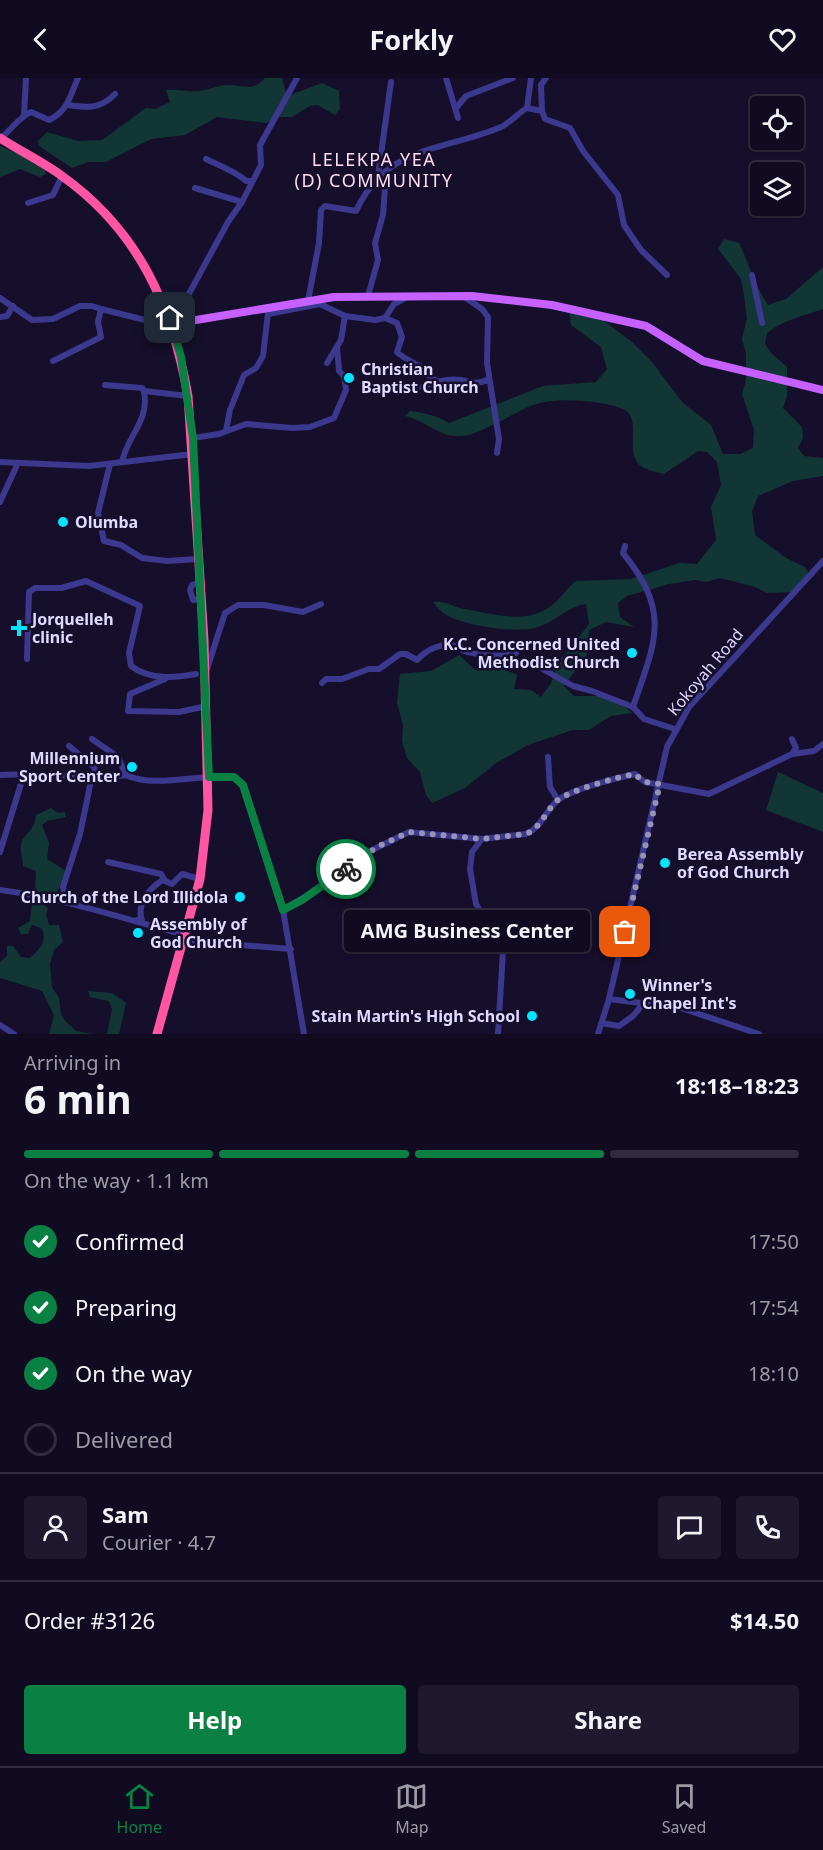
<!DOCTYPE html>
<html lang="en">
<head>
<meta charset="utf-8">
<style>
	body { margin:0; font-family:"Noto Sans",sans-serif; background:#1e192e; color:#f1f3f6; height:100vh; display:flex; flex-direction:column; font-size:22px; white-space:nowrap }
	* { box-sizing:border-box; margin:0 }
	p { font-size:20px; color:#9c9ba5 }
	.icon { flex:none; width:33px; height:33px; fill:none; stroke:currentColor; stroke-width:2; stroke-linecap:round; stroke-linejoin:round }
	.map { position:relative; height:956px; overflow:hidden }
	.panel { display:flex; flex-direction:column; background:#100b21; flex:1 }
	.panel>* { flex:none }
	.controls { position:absolute; left:750px; top:18px; display:grid; gap:12px }
	.controls a { display:grid; place-items:center; width:54px; height:54px; border-radius:6px; background:#100b21; box-shadow:0 2px 4px #0004,0 0 0 2px #302b3f; font-size:30px }
	.pin { position:absolute; display:grid; place-items:center; width:51px; height:51px; color:#fff; margin:-26px; border-radius:12px; box-shadow:0 3px 9px #0006 }
	.courier { position:absolute; display:grid; place-items:center; width:60px; height:60px; margin:-30px; border:4px solid #0b8043; border-radius:50%; background:#fff; color:#222; box-shadow:0 2px 8px #0007 }
	.bubble { position:absolute; height:42px; border-radius:6px; background:#100b21; box-shadow:0 2px 4px #0004,0 0 0 2px #302b3f; font-size:20px; font-weight:700; line-height:42px; text-align:center }
	.overview em { font-style:normal; font-weight:700 }
	.overview div { display:flex; flex-direction:column-reverse }
	.overview { display:flex; align-items:center; justify-content:space-between; height:102px; padding:0 24px }
	h1 { font-size:39px; font-weight:700; line-height:45px }
	.bar { display:grid; grid-template-columns:repeat(4,1fr); gap:9px 6px; align-content:center; height:72px; padding:0 24px }
	.bar i { height:8px; border-radius:4px; background:#302b3f }
	.bar .current { background:#0b8043 }
	.bar p { grid-column:span 4 }
	.line { display:flex; align-items:center; gap:15px; padding:0 24px; border-top:2px solid #302b3f }
	.line div { flex:1 }
	.round { display:grid; place-items:center; flex:none; width:63px; height:63px; border-radius:6px; background:#1e192e }
	ol { padding:0 24px; list-style:none }
	li { display:flex; align-items:center; gap:18px; height:66px }
	li p { margin-inline-start:auto }
	li .icon { padding:6px; border-radius:50%; background:#0b8043; color:#fff; stroke-width:4 }
	li:last-child { color:#9c9ba5 }
	li i { width:33px; height:33px; border:3px solid #302b3f; border-radius:50% }
	.button { display:flex; gap:12px; margin-top:auto; padding:12px 24px }
	.button a { flex:1; height:69px; border-radius:6px; background:#0b8043; color:#fff; font-size:24px; font-weight:700; line-height:69px; text-align:center }
	.button a+a { background:#1e192e; color:#f1f3f6 }
	header { display:flex; justify-content:space-between; align-items:center; height:78px; padding:0 24px; background:#100b21; font-size:27px; font-weight:700 }
	.tabs { display:flex; justify-content:space-around; align-items:center; height:84px; border-top:2px solid #302b3f; background:#100b21; font-size:16px; color:#9c9ba5 }
	.tabs a { display:grid; justify-items:center; gap:3px }
	.tabs .current { color:#0b8043 }
	.map>svg:first-child { display:block }
	.green { fill:#123636 }
	.lines { fill:none; stroke-linecap:round; stroke-linejoin:round }
	.minor { stroke:#3c388e; stroke-width:6 }
	.major { stroke:#c661ff; stroke-width:8 }
	.highway { stroke:#ff55a4; stroke-width:9 }
	.done { stroke:#9893b5; stroke-width:6; stroke-dasharray:0 10.8 }
	.route { stroke:#0b8043; stroke-width:8 }
	.poi-dot { fill:#06e3ff; stroke:#150f2c; stroke-width:2 }
	.labels { text-anchor:middle; stroke-width:5; stroke-linejoin:round; paint-order:stroke }
	.poi-label { font-size:16px; font-weight:bold; fill:#dfdaff; stroke:#150f2c; text-anchor:start }
	.street-label { font-size:16px; fill:#dfdaff; stroke:#150f2c }
	.neighbourhood-label { font-size:18px; letter-spacing:1.5px; fill:#ffdcf2; stroke:#150f2c }
</style>
</head>
<body>
<header><svg class="icon" aria-label="back" viewBox="0 0 24 24"><path d="M15 5l-7 7 7 7"/></svg>Forkly<svg class="icon" aria-label="heart" viewBox="0 0 24 24"><path d="M12 20l-8-8c-3-5 5-10 8-4 3-6 11-1 8 4z"/></svg></header>
<div class="map">
<svg width="823" height="956" viewBox="0 0 823 956">
	<rect width="100%" height="100%" fill="#150f2c"/>
	<g class="green">
		<path d="M265,0H282L287,18L322,5L339,13L340,31L335,37L318,27L310,28L292,39H276L267,45L217,39L185,57L151,61L106,84H88L72,90L39,68L38,63L47,54L78,63L102,62L146,30L155,31L170,24L166,12C178,11 187,14 199,13C209,12 220,6 231,7C246,8 254,13 265,0Z"/>
		<path d="M0,68L42,85L46,96L40,99L20,91L0,99Z"/>
		<path d="M724,161L739,165C749,186 755,208 768,227L786,221L823,189V231C803,238 783,242 767,255L765,266L771,275L787,289V318L783,330L802,349L803,360L798,370L804,378L823,380V398L793,403L758,418L752,433L755,457L786,480L805,489L811,499L797,514L767,515L755,509L720,500L706,504L695,502L669,506L627,518L618,525L620,539L634,549L606,544L589,552L587,577L564,608L574,618H612L632,635L611,638L589,652H573L528,667L496,685L465,710L432,725L426,717L420,694L407,680L402,663L403,647L397,625L400,596L431,593L459,577L475,592L499,589L517,597L514,611L531,612L541,619L551,605L560,580L565,577L589,546L586,526C569,528 557,542 541,548C521,557 460,548 442,534C439,532 436,527 433,524C445,522 453,529 464,531C496,536 530,549 557,523C564,516 568,509 576,503L631,501L679,485L697,486L716,462L711,429L721,407L717,384L707,374L698,373L664,396C657,394 647,392 642,389C622,375 644,341 623,331C605,323 565,320 545,324C530,326 513,337 499,344C485,350 472,359 456,358C439,358 422,341 405,338L410,333C424,335 436,337 449,345L543,308L596,304L607,291L601,269L571,247L569,232L595,236L632,264L652,284L682,324L711,347L723,376H740L753,370L754,352L742,316L746,302V276L742,261L747,240L743,210L741,201L718,171Z"/>
		<path d="M778,694L823,715V754L766,732Z"/>
		<path d="M51,730L58,735L65,734L66,739L47,743L42,747L49,765L47,781L66,793L57,815L48,820L35,816L36,793L23,788C23,781 19,770 22,763C28,752 34,753 36,737Z"/>
		<path d="M32,826L45,827L48,831L46,836L49,847H59L63,864L54,872L50,886L52,909L59,920L61,936L65,943L76,953L91,956H49L54,937L42,913L0,900V884L7,878V868H13L21,879L30,880C39,872 49,862 41,850L32,847L28,856H21L18,850L30,843Z"/>
		<path d="M88,913L112,915L126,925L119,956H107L112,931L109,923L90,919Z"/>
	</g>
	<g class="lines">
		<g class="minor">
			<path d="M446,0L458,40"/>
			<path d="M68,27C87,30 101,31 115,16"/>
			<path d="M456,30L466,18L513,0"/>
			<path d="M527,30L531,0"/>
			<path d="M542,33L541,7L546,0"/>
			<path d="M24,37L26,0"/>
			<path d="M1,60C11,52 19,39 31,34L49,42C68,33 70,18 78,0"/>
			<path d="M206,81C218,87 237,94 246,103H252"/>
			<path d="M195,110L242,124"/>
			<path d="M28,125L53,117L62,98"/>
			<path d="M752,197L762,245"/>
			<path d="M368,218L378,182L375,165L383,137L385,109L378,98L391,4"/>
			<path d="M463,218L482,231L488,239L487,285L499,361L497,375"/>
			<path d="M0,220L32,242L53,241L80,228H92L101,231"/>
			<path d="M308,223L319,165L321,132L325,128L356,133C387,66 442,74 501,49C510,45 518,35 527,30L542,33L545,41L570,50L583,73L618,117L624,147L641,172L667,197"/>
			<path d="M268,236L320,226L345,238L375,242L385,240L394,226L407,219"/>
			<path d="M0,239L7,238L13,228"/>
			<path d="M385,240L397,245L402,259L397,274C401,278 417,288 423,289L430,299L437,303"/>
			<path d="M53,283L101,259L98,244L101,231L149,243L162,242L179,234L228,144L242,124L261,87L260,67L297,0"/>
			<path d="M327,285L341,262L345,238"/>
			<path d="M105,307L142,310L144,313C150,343 127,358 122,384"/>
			<path d="M422,309C434,304 447,300 461,302C471,304 478,307 489,301"/>
			<path d="M144,313L188,318"/>
			<path d="M226,353L230,332L244,297L256,290L263,278L268,235"/>
			<path d="M193,360L219,356L246,346L292,350L310,349L334,340L346,312L344,298L339,293L337,269"/>
			<path d="M0,384L89,388L193,376"/>
			<path d="M110,386L98,435L104,463L121,467L142,480L167,483L198,481"/>
			<path d="M0,424L18,385"/>
			<path d="M625,468L623,475C672,535 655,564 633,629"/>
			<path d="M200,505L192,507L190,512L193,522L201,521"/>
			<path d="M27,581L29,514L35,510H61L86,503L140,528L129,575L131,588C150,602 173,600 196,596"/>
			<path d="M539,589L573,608L592,613L633,629L644,641L675,651"/>
			<path d="M207,591L225,535L238,527H264L303,534L321,526"/>
			<path d="M165,601L130,616L128,633L179,634L207,628"/>
			<path d="M322,605L326,601H342L369,591H379L400,576H406L417,582C426,572 441,564 456,568C459,569 461,572 464,573C480,578 501,579 516,575"/>
			<path d="M92,661L118,679L126,697"/>
			<path d="M792,661L796,670L792,676"/>
			<path d="M548,679L550,709L558,722"/>
			<path d="M0,697C32,695 63,700 94,697C106,696 114,700 126,697C155,711 202,695 234,699L243,707L283,832L304,956"/>
			<path d="M482,761L472,774L470,791L476,826L503,873L498,956"/>
			<path d="M0,774L24,696"/>
			<path d="M108,784L161,796L165,803L172,806L182,796L200,801"/>
			<path d="M0,812C63,820 124,841 186,857L191,863L291,871"/>
			<path d="M66,825L63,809L80,756L91,703L96,696L94,689L69,668"/>
			<path d="M283,832L329,804L364,776L409,754L482,761L526,756C541,750 546,732 558,722C573,711 616,700 635,696L645,704L709,716L792,676L814,673L823,666"/>
			<path d="M137,842L142,843C136,824 150,810 164,801"/>
			<path d="M609,921L681,930L759,956"/>
			<path d="M601,945L619,948L633,938L642,927"/>
			<path d="M0,947L14,956"/>
			<path d="M598,956L609,921L667,669L689,629L823,483"/>
		</g>
		<path class="major" d="M174,251L190,243L334,219L472,218L552,227L646,248L703,283L823,312"/>
		<path class="highway" d="M0,60C20,73 43,84 62,98C139,153 172,228 188,318L204,562L208,732L200,801L157,956"/>
	</g>
	<g class="lines">
		<path class="done" d="M346,791L377,769L409,754L482,761L526,756C541,750 546,732 558,722C573,711 616,700 634,696L645,704L660,706L625,854"/>
		<path class="route" d="M170,240L181,279L193,360L209,699H234L243,707L283,832L302,822L346,791"/>
	</g>
	<g class="poi-dot">
		<circle cx="349" cy="300" r="6"/>
		<circle cx="63" cy="444" r="6"/>
		<path d="M16 541h6v6h6v6h-6v6h-6v-6h-6v-6h6z"/>
		<circle cx="632" cy="575" r="6"/>
		<circle cx="132" cy="689" r="6"/>
		<circle cx="665" cy="785" r="6"/>
		<circle cx="240" cy="819" r="6"/>
		<circle cx="138" cy="855" r="6"/>
		<circle cx="630" cy="916" r="6"/>
		<circle cx="532" cy="938" r="6"/>
	</g>
	<g class="labels">
		<g class="poi-label">
			<text x="361" y="297">Christian<tspan x="361" dy="18">Baptist Church</tspan></text>
			<text x="75" y="450">Olumba</text>
			<text x="32" y="547">Jorquelleh<tspan x="32" dy="18">clinic</tspan></text>
			<text x="620" y="572" text-anchor="end">K.C. Concerned United<tspan x="620" dy="18">Methodist Church</tspan></text>
			<text x="120" y="686" text-anchor="end">Millennium<tspan x="120" dy="18">Sport Center</tspan></text>
			<text x="677" y="782">Berea Assembly<tspan x="677" dy="18">of God Church</tspan></text>
			<text x="228" y="825" text-anchor="end">Church of the Lord Illidola</text>
			<text x="150" y="852">Assembly of<tspan x="150" dy="18">God Church</tspan></text>
			<text x="642" y="913">Winner's<tspan x="642" dy="18">Chapel Int's</tspan></text>
			<text x="520" y="944" text-anchor="end">Stain Martin's High School</text>
		</g>
		<g class="street-label">
			<text transform="translate(705 594) rotate(-50)" y="6">Kokoyah Road</text>
		</g>
		<g class="neighbourhood-label">
			<text x="374" y="88">LELEKPA YEA<tspan x="374" dy="21">(D) COMMUNITY</tspan></text>
		</g>
	</g>
</svg>
<div class="controls">
<a><svg class="icon" aria-label="locate" viewBox="0 0 24 24"><circle cx="12" cy="12" r="6"/><path d="M12 2v4M12 18v4M2 12h4M18 12h4"/></svg></a>
<a><svg class="icon" aria-label="layers" viewBox="0 0 24 24"><path d="M12 4l9 5-9 5-9-5zM3 14l9 5 9-5"/></svg></a>
</div>
<div class="pin" style="left:625px;top:854px;background:#ea580c"><svg class="icon" aria-label="bag" viewBox="0 0 24 24"><path d="M5 8h14l-1 12H6zM9 8a3 3 0 0 1 6 0"/></svg></div>
<div class="pin" style="left:170px;top:240px;background:#1f2937"><svg class="icon" aria-label="home" viewBox="0 0 24 24"><path d="M3 11l9-7 9 7M6 9v11h12V9"/></svg></div>
<div class="courier" style="left:346px;top:791px"><svg class="icon" aria-label="bike" viewBox="0 0 24 24"><circle cx="6" cy="16" r="4"/><circle cx="18" cy="16" r="4"/><path d="M6 16l4-8h5l3 8M10 8l3 8H6M13 5h3"/></svg></div>
<div class="bubble" style="left:344px;top:832px;width:246px">AMG Business Center</div>
</div>
<section class="panel">
<div class="overview"><div><h1>6 min</h1><p>Arriving in</p></div><em>18:18–18:23</em></div>
<div class="bar"><i class="current"></i><i class="current"></i><i class="current"></i><i></i><p>On the way · 1.1 km</p></div>
<ol>
<li><svg class="icon" aria-label="check" viewBox="0 0 24 24"><path d="M5 12l5 5 9-10"/></svg>Confirmed<p>17:50</p></li>
<li><svg class="icon" aria-label="check" viewBox="0 0 24 24"><path d="M5 12l5 5 9-10"/></svg>Preparing<p>17:54</p></li>
<li><svg class="icon" aria-label="check" viewBox="0 0 24 24"><path d="M5 12l5 5 9-10"/></svg>On the way<p>18:10</p></li>
<li><i></i>Delivered</li>
</ol>
<div class="line" style="height:108px"><a class="round"><svg class="icon" aria-label="person" viewBox="0 0 24 24"><circle cx="12" cy="8" r="4"/><path d="M4 21q1-7 8-7t8 7"/></svg></a><div><b>Sam</b><p>Courier · 4.7</p></div><a class="round"><svg class="icon" aria-label="chat" viewBox="0 0 24 24"><path d="M4 5h16v11H9l-5 4z"/></svg></a><a class="round"><svg class="icon" aria-label="phone" viewBox="0 0 24 24"><path d="M5 4h4l2 5-3 2q2 4 5 5l2-3 5 2v4C11 20 4 13 5 4z"/></svg></a></div>
<div class="line" style="height:78px"><div>Order #3126</div><b>$14.50</b></div>
<div class="button"><a>Help</a><a>Share</a></div>
</section>
<nav class="tabs">
<a class="current"><svg class="icon" aria-label="home" viewBox="0 0 24 24"><path d="M3 11l9-7 9 7M6 9v11h12V9"/></svg>Home</a>
<a><svg class="icon" aria-label="map" viewBox="0 0 24 24"><path d="M3 6l6-2 6 2 6-2v14l-6 2-6-2-6 2zM9 4v14M15 6v14"/></svg>Map</a>
<a><svg class="icon" aria-label="saved" viewBox="0 0 24 24"><path d="M7 4h10v16l-5-4-5 4z"/></svg>Saved</a>
</nav>
</body>
</html>
